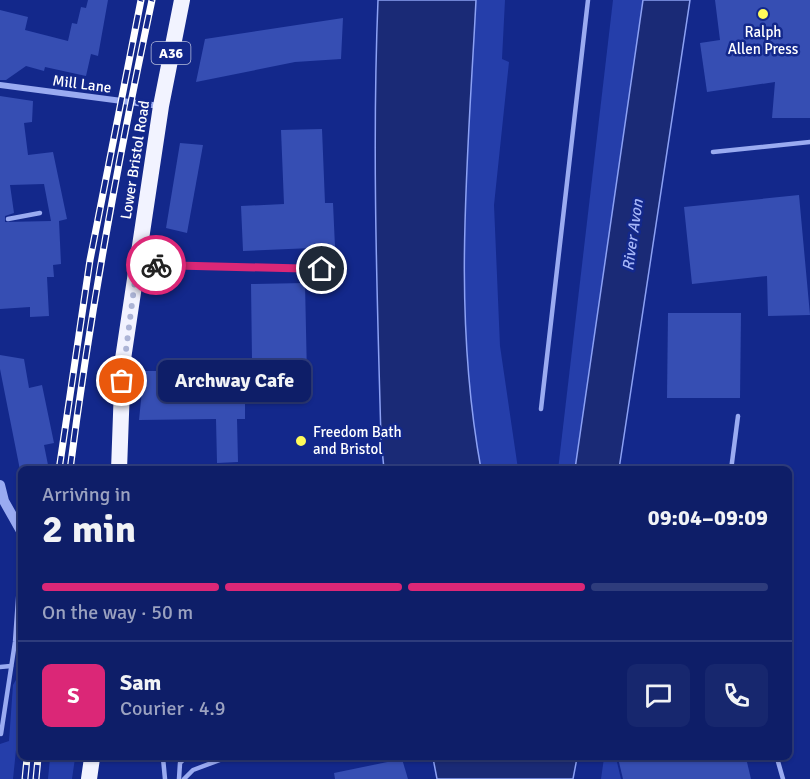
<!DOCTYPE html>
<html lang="en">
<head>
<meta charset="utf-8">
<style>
	body { margin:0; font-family:Signika,sans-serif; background:#17276e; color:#f1f3f6; height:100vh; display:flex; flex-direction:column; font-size:22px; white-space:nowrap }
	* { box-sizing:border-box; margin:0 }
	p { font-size:20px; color:#9ba2c0 }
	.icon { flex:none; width:33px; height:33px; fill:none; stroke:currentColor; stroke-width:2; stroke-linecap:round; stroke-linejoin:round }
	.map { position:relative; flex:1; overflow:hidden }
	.panel { position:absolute; left:18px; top:466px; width:774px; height:294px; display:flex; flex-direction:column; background:#0e1e68; border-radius:9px; box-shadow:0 2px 4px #0004,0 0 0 2px #2e3c7c }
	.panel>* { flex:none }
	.pin { position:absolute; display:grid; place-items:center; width:51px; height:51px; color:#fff; margin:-26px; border:3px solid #fff; border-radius:50%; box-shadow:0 2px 6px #0007 }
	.courier { position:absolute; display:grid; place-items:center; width:60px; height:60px; margin:-30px; border:4px solid #db2777; border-radius:50%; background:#fff; color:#222; box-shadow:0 2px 8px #0007 }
	.bubble { position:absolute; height:42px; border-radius:9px; background:#0e1e68; box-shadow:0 2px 4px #0004,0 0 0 2px #2e3c7c; font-size:20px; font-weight:800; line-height:42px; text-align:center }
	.overview em { font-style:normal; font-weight:800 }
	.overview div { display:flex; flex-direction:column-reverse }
	.overview { display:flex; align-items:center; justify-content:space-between; height:102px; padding:0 24px }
	h1 { font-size:39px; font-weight:800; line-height:45px }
	.bar { display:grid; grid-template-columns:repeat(4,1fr); gap:9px 6px; align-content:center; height:72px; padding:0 24px }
	.bar i { height:8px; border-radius:4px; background:#2e3c7c }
	.bar .selected { background:#db2777 }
	.bar p { grid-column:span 4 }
	.line { display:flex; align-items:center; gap:15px; padding:0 24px; border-top:2px solid #2e3c7c }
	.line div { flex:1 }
	.round { display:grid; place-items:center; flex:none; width:63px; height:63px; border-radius:9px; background:#17276e }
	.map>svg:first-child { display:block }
	.green { fill:#253eaa }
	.water { fill:#1a2a76; stroke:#8ca1f4; stroke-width:1.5 }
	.building { fill:#364eb3; fill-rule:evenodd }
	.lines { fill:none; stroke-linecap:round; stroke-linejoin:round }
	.service { stroke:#9aabf1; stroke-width:4.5 }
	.minor { stroke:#9aabf1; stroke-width:6 }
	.tertiary { stroke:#9aabf1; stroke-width:10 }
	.trunk { stroke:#f2f3ff; stroke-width:16 }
	.rail-casing { stroke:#fff; stroke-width:7 }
	.rail { stroke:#13288b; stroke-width:4.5; stroke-dasharray:14; stroke-linecap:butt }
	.done { stroke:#acb4d6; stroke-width:6; stroke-dasharray:0 10.8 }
	.route { stroke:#db2777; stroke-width:8 }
	.poi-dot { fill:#fffb5a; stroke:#13288b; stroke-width:2 }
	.labels { text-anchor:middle; stroke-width:5; stroke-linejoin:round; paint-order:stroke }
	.shield { fill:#13288b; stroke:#b8bedc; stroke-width:1.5 }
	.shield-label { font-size:14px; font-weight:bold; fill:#fff }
	.poi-label { font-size:15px; fill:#fff; stroke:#13288b }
	.street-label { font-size:15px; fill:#fff; stroke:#13288b }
	.water-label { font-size:16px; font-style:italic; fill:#a6b6f8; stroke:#13288b }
</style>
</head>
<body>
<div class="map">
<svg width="810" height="779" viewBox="0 0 810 779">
	<rect width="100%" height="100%" fill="#13288b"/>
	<g class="green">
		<path d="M476,0H505L502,59L509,62L494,205L500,346L518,469H481C452,311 468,159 476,0Z"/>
		<path d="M613,0H643L575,469L558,470Z"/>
		<path d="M21,671V702L13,779H0V744L9,741L13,685Z"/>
		<path d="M50,758H75L72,779H48Z"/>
		<path d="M604,758H616L621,779H601Z"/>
	</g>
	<g class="water">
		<path d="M378,0H476C468,159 452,311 481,469H384L381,439C377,293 372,146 378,0Z"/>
		<path d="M643,0H690L619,469H575Z"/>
		<path d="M433,758H577L573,779H437Z"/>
	</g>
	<g class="building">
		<path d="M88,0H108L98,56L91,54L86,76L45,67L44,71L26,66L6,80H0V10L28,17L25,30L68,41L72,23L77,24L81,7L86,8Z"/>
		<path d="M715,0H810V118H772L775,82L707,92L700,43L720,40Z"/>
		<path d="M343,18L341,59L295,62L196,82L205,39Z"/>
		<path d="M0,96L33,101L32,122L24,123L28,155L53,152L67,219L59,221L61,264L53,265L54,277H47L49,316L30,317V307L0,309ZM44,184L51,221L5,222V216L14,213L10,185Z"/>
		<path d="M322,129L325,203H333L335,247L243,251L241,206L284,204L281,130Z"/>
		<path d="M180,143L203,145L187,233L166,228Z"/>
		<path d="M799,195L810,315L768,316L767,276L692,284L684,207Z"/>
		<path d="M305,283L307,377L255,378L256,393H245V419H237L238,462L217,463L216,419L139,420L144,371H208V361L252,360L251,284Z"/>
		<path d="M668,313H741L740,398H667Z"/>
		<path d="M0,355L24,359L29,388L42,385L54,443L44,445L49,470H20L0,369Z"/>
		<path d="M618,758H746L751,779H623Z"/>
		<path d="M402,759L408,779H335L334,773Z"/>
	</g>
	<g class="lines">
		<g class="service">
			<path d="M713,152L810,142"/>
			<path d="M8,219L40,213"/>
			<path d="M140,265L322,269"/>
			<path d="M541,409L588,0"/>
			<path d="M731,470L738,416"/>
			<path d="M0,667L11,666"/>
			<path d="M1,734L15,642L21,557"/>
			<path d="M163,758L165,779"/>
			<path d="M777,758L783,779"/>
			<path d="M179,779L180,763L185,758"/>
			<path d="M184,779L193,770L225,758"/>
		</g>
		<path class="minor" d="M0,85L160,106"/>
		<path class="tertiary" d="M0,485L4,501L21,531"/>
		<g class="trunk">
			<path d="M119,470L123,359L161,106L182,0"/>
			<path d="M89,779L92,758"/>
		</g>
		<g class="rail-casing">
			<g id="rail">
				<path d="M59,470L90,260L141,0"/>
				<path d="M70,470C90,312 119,155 152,0"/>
				<path d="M25,779L27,758"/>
				<path d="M36,779L38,758"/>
			</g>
		</g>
		<use href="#rail" class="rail"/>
	</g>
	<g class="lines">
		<path class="done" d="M122,381L137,265H156"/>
		<path class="route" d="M156,265L322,269"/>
	</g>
	<g class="poi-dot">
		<circle cx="763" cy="14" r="6"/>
		<circle cx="301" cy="441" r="6"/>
	</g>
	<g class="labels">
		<rect class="shield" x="151.5" y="42" width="39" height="22" rx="4.5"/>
		<g class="shield-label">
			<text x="171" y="58">A36</text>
		</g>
		<g class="poi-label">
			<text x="763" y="37">Ralph<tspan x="763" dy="17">Allen Press</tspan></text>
			<text x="313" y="437" text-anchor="start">Freedom Bath<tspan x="313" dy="17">and Bristol</tspan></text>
		</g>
		<g class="street-label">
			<text transform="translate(82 84) rotate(7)" y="5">Mill Lane</text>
			<text transform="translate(135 160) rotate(-81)" y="5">Lower Bristol Road</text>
		</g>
		<g class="water-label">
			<text transform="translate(632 235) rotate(-82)" y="6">River Avon</text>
		</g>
	</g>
</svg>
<div class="pin" style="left:122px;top:381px;background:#ea580c"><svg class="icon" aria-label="bag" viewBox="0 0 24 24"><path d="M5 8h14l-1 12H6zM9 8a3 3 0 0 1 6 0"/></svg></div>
<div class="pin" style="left:322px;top:269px;background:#1f2937"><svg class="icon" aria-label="home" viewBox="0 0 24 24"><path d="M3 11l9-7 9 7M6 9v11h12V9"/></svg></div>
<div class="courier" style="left:156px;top:265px"><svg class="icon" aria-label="bike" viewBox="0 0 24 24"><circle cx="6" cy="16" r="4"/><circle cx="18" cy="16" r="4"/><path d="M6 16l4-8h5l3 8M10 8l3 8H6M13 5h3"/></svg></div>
<div class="bubble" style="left:158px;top:360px;width:153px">Archway Cafe</div>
<section class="panel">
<div class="overview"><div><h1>2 min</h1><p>Arriving in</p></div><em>09:04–09:09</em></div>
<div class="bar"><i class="selected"></i><i class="selected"></i><i class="selected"></i><i></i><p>On the way · 50 m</p></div>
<div class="line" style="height:108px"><b class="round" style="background:#db2777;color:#fff">S</b><div><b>Sam</b><p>Courier · 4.9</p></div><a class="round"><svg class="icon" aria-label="chat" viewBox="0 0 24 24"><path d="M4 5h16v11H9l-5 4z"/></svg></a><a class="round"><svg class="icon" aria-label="phone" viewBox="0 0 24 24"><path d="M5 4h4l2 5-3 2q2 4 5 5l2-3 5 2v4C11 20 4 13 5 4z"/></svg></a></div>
</section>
</div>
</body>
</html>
